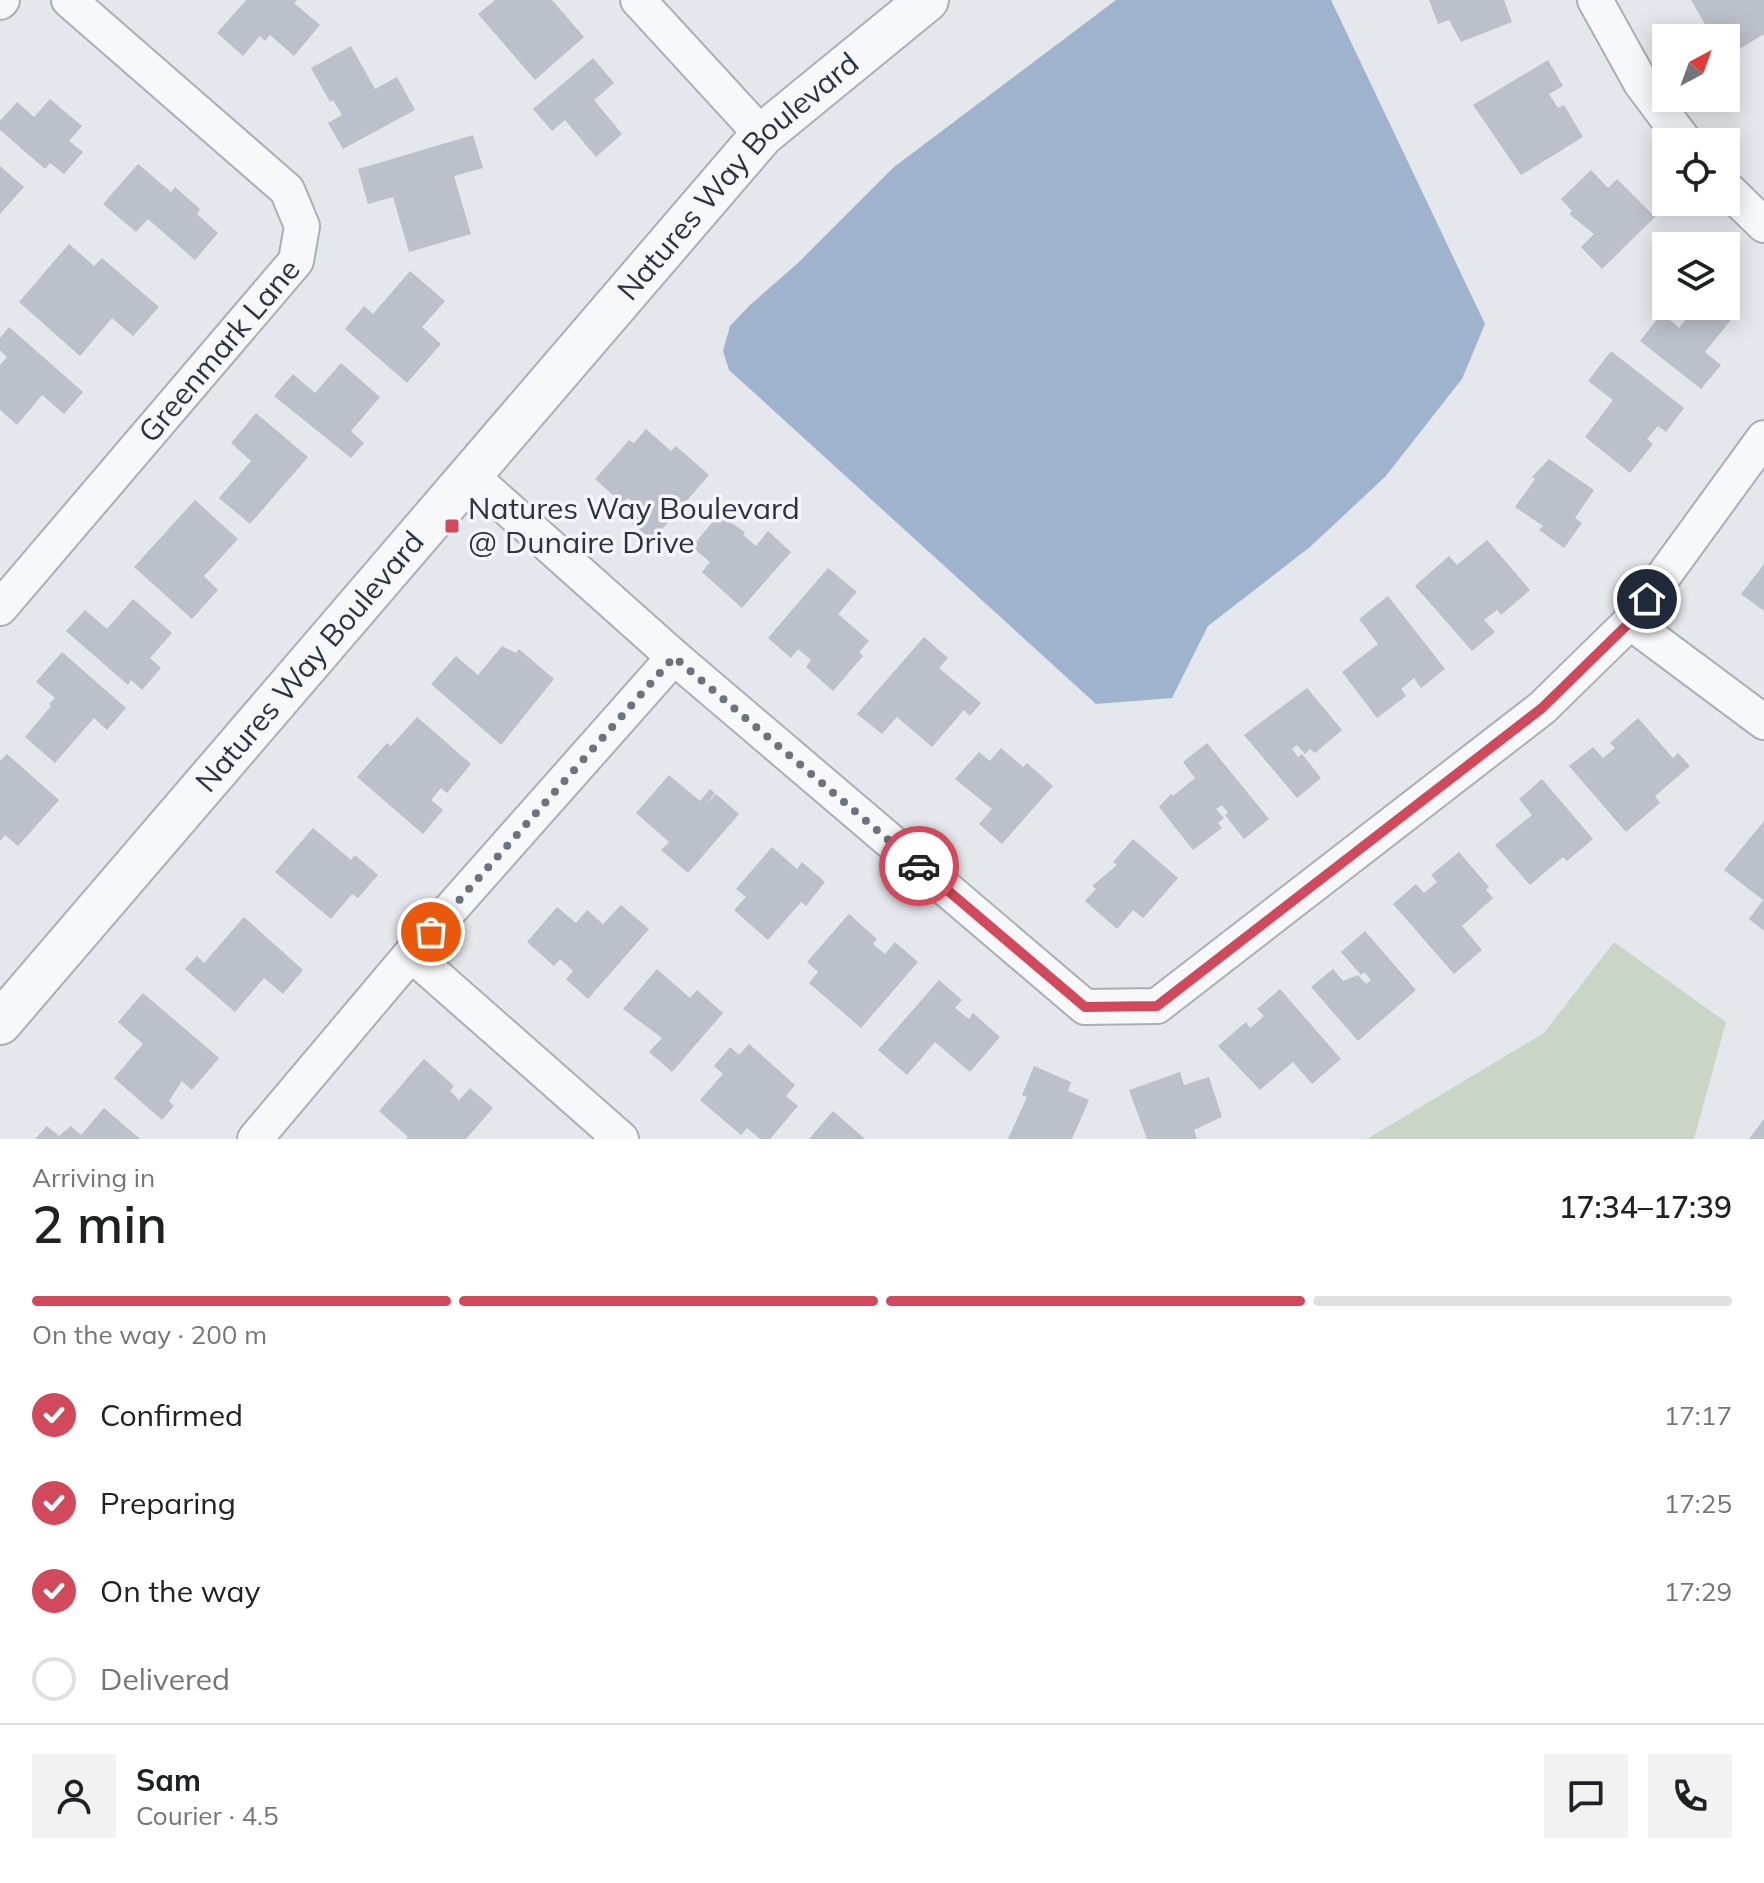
<!DOCTYPE html>
<html lang="en">
<head>
<meta charset="utf-8">
<style>
	body { margin:0; font-family:Mulish,sans-serif; background:#f2f2f2; color:#202124; height:100vh; display:flex; flex-direction:column; font-size:30px; white-space:nowrap }
	* { box-sizing:border-box; margin:0 }
	p { font-size:26px; color:#757577 }
	.icon { flex:none; width:44px; height:44px; fill:none; stroke:currentColor; stroke-width:2; stroke-linecap:round; stroke-linejoin:round }
	.map { position:relative; height:1139px; overflow:hidden }
	.panel { display:flex; flex-direction:column; background:#fff; flex:1 }
	.panel>* { flex:none }
	.needle { width:52px; rotate:41deg }
	.tools { position:absolute; left:1652px; top:24px; display:grid; gap:16px }
	.tools a { display:grid; place-items:center; width:88px; height:88px; border-radius:0px; background:#fff; box-shadow:0 4px 20px #0003; font-size:40px }
	.pin { position:absolute; display:grid; place-items:center; width:68px; height:68px; color:#fff; margin:-34px; border:4px solid #fff; border-radius:50%; box-shadow:0 2px 8px #0007 }
	.courier { position:absolute; display:grid; place-items:center; width:80px; height:80px; margin:-40px; border:6px solid #d1495b; border-radius:50%; background:#fff; color:#222; box-shadow:0 2px 10px #0007 }
	.summary em { font-style:normal; font-weight:600 }
	.summary div { display:flex; flex-direction:column-reverse }
	.summary { display:flex; align-items:center; justify-content:space-between; height:136px; padding:0 32px }
	h1 { font-size:52px; font-weight:600; line-height:60px }
	.bar { display:grid; grid-template-columns:repeat(4,1fr); gap:12px 8px; align-content:center; height:96px; padding:0 32px }
	.bar i { height:10px; border-radius:6px; background:#e0e0e0 }
	.bar .current { background:#d1495b }
	.bar p { grid-column:span 4 }
	.line { display:flex; align-items:center; gap:20px; padding:0 32px; border-top:2px solid #e0e0e0 }
	.line div { flex:1 }
	.round { display:grid; place-items:center; flex:none; width:84px; height:84px; border-radius:0px; background:#f2f2f2 }
	ol { padding:0 32px; list-style:none }
	li { display:flex; align-items:center; gap:24px; height:88px }
	li p { margin-inline-start:auto }
	li .icon { padding:8px; border-radius:50%; background:#d1495b; color:#fff; stroke-width:4 }
	li:last-child { color:#757577 }
	li i { width:44px; height:44px; border:4px solid #e0e0e0; border-radius:50% }
	.map>svg:first-child { display:block }
	.green { fill:#c9d6c5 }
	.water { fill:#9fb4cc }
	.building { fill:#bbc0ca }
	.lines { fill:none; stroke-linecap:round; stroke-linejoin:round }
	.minor-casing { stroke:#a9aeb7; stroke-width:38 }
	.tertiary-casing { stroke:#a9aeb7; stroke-width:46 }
	.minor { stroke:#f7f8fa; stroke-width:34 }
	.tertiary { stroke:#f7f8fa; stroke-width:42 }
	.done { stroke:#6c737f; stroke-width:8; stroke-dasharray:0 14.4 }
	.route { stroke:#d1495b; stroke-width:10 }
	.poi-dot { fill:#d1495b; stroke:#f4f6f9; stroke-width:3 }
	.labels { text-anchor:middle; stroke-width:7; stroke-linejoin:round; paint-order:stroke }
	.street-label { font-size:30px; fill:#2b3445; stroke:#f4f6f9 }
	.poi-label { font-size:30px; fill:#2b3445; stroke:#f4f6f9; text-anchor:start }
</style>
</head>
<body>
<div class="map">
<svg width="1764" height="1139" viewBox="0 0 1764 1139">
	<rect width="100%" height="100%" fill="#e4e7ec"/>
	<path class="green" d="M1614,942L1726,1022L1694,1139H1367L1544,1033Z"/>
	<path class="water" d="M1116,0H1331L1485,324L1462,379L1385,477L1310,547L1208,626L1172,698L1096,704L729,370L723,351L730,326L749,306L798,263L894,167Z"/>
	<g class="building">
		<path d="M246,0H297L294,3L320,25L294,56L270,35L265,41L260,36L243,56L217,33Z"/>
		<path d="M495,0H552L584,37L535,80L478,14Z"/>
		<path d="M1429,0H1504L1512,22L1461,42L1449,20L1438,24Z"/>
		<path d="M1691,0H1764V34L1726,57V38H1703L1709,31Z"/>
		<path d="M351,46L375,89L397,77L415,110L343,149L328,123L342,115L333,100L330,102L311,68Z"/>
		<path d="M593,58L614,83L594,100L622,134L596,157L565,120L552,131L533,109Z"/>
		<path d="M1548,60L1563,86L1549,94L1558,108L1564,105L1583,137L1521,175L1473,105Z"/>
		<path d="M50,99L82,126L69,141L83,152L64,174L50,163L45,169L0,130V121L17,102L34,117Z"/>
		<path d="M473,135L483,168L454,176L471,234L409,252L393,197L368,204L358,169Z"/>
		<path d="M138,164L171,192L175,187L200,209L197,214L218,233L195,260L148,219L136,232L103,204Z"/>
		<path d="M0,166L24,187L0,214Z"/>
		<path d="M1591,170L1608,188L1617,179L1655,217L1602,269L1581,247L1594,234L1569,214L1572,211L1561,199Z"/>
		<path d="M69,244L94,266L102,258L159,307L133,336L112,318L80,356L19,302Z"/>
		<path d="M410,271L445,301L422,327L441,344L407,383L345,329L364,306L373,314Z"/>
		<path d="M1697,306H1721L1734,316L1705,352L1721,365L1701,389L1640,341L1662,313L1679,328Z"/>
		<path d="M9,327L83,392L64,414L42,395L17,425L0,410V365L7,357L0,350V338Z"/>
		<path d="M1611,351L1684,408L1666,432L1658,426L1647,439L1653,444L1630,473L1585,437L1613,400L1588,381Z"/>
		<path d="M341,363L380,397L351,431L364,443L351,458L274,396L293,374L315,393Z"/>
		<path d="M256,413L308,457L250,524L219,498L251,461L231,443Z"/>
		<path d="M646,429L671,451L676,446L709,475L652,541L629,521L640,509L628,498L623,504L595,479L629,440L634,443Z"/>
		<path d="M1549,459L1594,490L1575,518L1582,523L1564,548L1539,530L1543,526L1515,507L1535,479L1532,477Z"/>
		<path d="M195,500L238,539L204,576L218,590L192,619L134,567Z"/>
		<path d="M719,514L745,532L743,535L756,546L768,531L791,552L742,608L702,572L710,562L692,547Z"/>
		<path d="M1487,540L1530,590L1501,615L1497,610L1484,620L1495,632L1472,651L1415,586L1449,556L1457,565Z"/>
		<path d="M1764,564V611L1741,594Z"/>
		<path d="M828,568L857,592L838,614L869,641L859,652L863,656L833,691L806,667L811,660L798,649L791,658L768,638Z"/>
		<path d="M1388,596L1445,669L1421,688L1414,678L1401,689L1406,696L1377,718L1342,672L1378,644L1359,619Z"/>
		<path d="M133,599L172,633L150,658L161,668L142,690L131,680L128,685L66,631L85,610L107,629Z"/>
		<path d="M924,637L948,658L939,668L981,703L970,716L964,710L932,747L897,717L882,734L857,714Z"/>
		<path d="M502,646L516,653L519,649L554,679L501,745L431,684L456,656L478,675Z"/>
		<path d="M62,652L126,708L107,730L94,718L55,763L25,737L51,706L49,704L55,698L36,682Z"/>
		<path d="M1307,688L1342,730L1315,753L1310,749L1305,754L1297,745L1292,749L1298,757L1302,754L1321,778L1297,798L1244,735Z"/>
		<path d="M417,717L471,764L447,793L441,788L431,800L443,810L423,834L357,777L387,743L391,746Z"/>
		<path d="M1638,718L1673,758L1678,753L1690,766L1655,796L1660,803L1626,832L1569,766L1593,747L1603,758L1615,748L1610,743Z"/>
		<path d="M1207,743L1269,819L1244,839L1225,815L1228,813L1222,805L1216,809L1224,818L1218,823L1222,828L1193,850L1159,807L1171,794L1173,796L1195,778L1183,762Z"/>
		<path d="M1001,748L1023,767L1027,763L1053,786L1002,844L979,824L992,809L955,779L979,752L990,761Z"/>
		<path d="M7,754L59,800L18,846L5,835L0,841V761Z"/>
		<path d="M669,775L700,801L710,789L715,793L705,806L716,794L739,814L688,873L661,850L669,842L636,813Z"/>
		<path d="M1542,779L1593,839L1567,861L1563,857L1530,885L1495,845L1532,815L1519,799Z"/>
		<path d="M1764,821V931L1749,919L1763,900L1724,870Z"/>
		<path d="M313,828L351,860L355,855L378,875L358,898L352,894L331,919L275,872Z"/>
		<path d="M1133,839L1178,878L1143,918L1133,910L1117,929L1085,901L1096,889L1092,886L1117,865L1113,862Z"/>
		<path d="M772,847L797,869L802,862L825,882L806,906L801,902L768,940L734,910L746,897L736,889Z"/>
		<path d="M1459,852L1489,887L1486,890L1493,898L1462,926L1482,950L1454,974L1393,904L1416,884L1424,893L1437,882L1431,875Z"/>
		<path d="M621,905L649,929L588,999L566,979L573,971L560,959L554,966L527,942L557,907L576,923L587,910L603,924Z"/>
		<path d="M849,914L877,939L873,944L885,954L895,942L918,962L861,1028L809,983L818,972L807,962Z"/>
		<path d="M244,917L303,970L283,994L264,978L235,1012L185,969L197,956L204,963Z"/>
		<path d="M1365,931L1416,990L1358,1041L1311,987L1333,969L1343,981L1358,975L1366,984L1371,980L1364,972L1361,975L1341,952Z"/>
		<path d="M657,969L690,998L697,990L723,1013L672,1072L649,1052L662,1038L623,1009Z"/>
		<path d="M939,980L962,1000L955,1008L969,1019L973,1013L1000,1037L970,1072L935,1042L907,1075L878,1050Z"/>
		<path d="M1280,989L1341,1059L1312,1084L1293,1062L1260,1090L1218,1046L1246,1022L1250,1028L1264,1016L1257,1009Z"/>
		<path d="M143,993L219,1058L192,1090L182,1081L169,1101L174,1106L162,1120L114,1078L143,1044L118,1022Z"/>
		<path d="M749,1044L795,1085L786,1096L798,1106L770,1139H760L747,1128L741,1135L700,1100L723,1074L714,1066L730,1047L739,1055Z"/>
		<path d="M424,1059L454,1086L450,1091L459,1100L470,1088L493,1108L466,1139H406L408,1137L379,1111Z"/>
		<path d="M1034,1066L1071,1082L1068,1091L1089,1100L1072,1139H1008L1027,1097L1022,1095Z"/>
		<path d="M1180,1072L1184,1085L1209,1077L1222,1117L1194,1130L1197,1139H1147L1129,1090Z"/>
		<path d="M104,1108L140,1139H35L47,1126L59,1136L71,1126L81,1135Z"/>
		<path d="M833,1111L865,1139H809Z"/>
		<path d="M1764,1119V1139H1749Z"/>
	</g>
	<g class="lines">
		<g class="minor-casing">
			<g id="minor">
				<path d="M638,0L762,135"/>
				<path d="M1595,0L1641,83L1685,142"/>
				<path d="M0,2L2,0"/>
				<path d="M1726,188L1764,225"/>
				<path d="M469,474L674,657L1085,1007L1157,1006L1542,708L1630,622L1764,438"/>
				<path id="s1" d="M0,608L296,261L302,226L287,190L69,0"/>
				<path d="M1630,622L1764,722"/>
				<path d="M411,954L621,1139"/>
				<path d="M255,1139L411,954L674,657"/>
			</g>
		</g>
		<g class="tertiary-casing">
			<g id="tertiary">
				<path id="s2" d="M0,1023L762,135L927,0"/>
			</g>
		</g>
		<use href="#minor" class="minor"/>
		<use href="#tertiary" class="tertiary"/>
	</g>
	<g class="lines">
		<path class="done" d="M431,932L674,657L919,866"/>
		<path class="route" d="M919,866L1085,1007L1157,1006L1542,708L1630,622L1647,599"/>
	</g>
	<rect class="poi-dot" x="444" y="518" width="16" height="16" rx="4"/>
	<g class="labels">
		<g class="street-label">
			<text dy="10" stroke="none"><textPath href="#s2" startOffset="1124">Natures Way Boulevard</textPath></text>
			<text dy="10" stroke="none"><textPath href="#s1" startOffset="338">Greenmark Lane</textPath></text>
			<text dy="10" stroke="none"><textPath href="#s2" startOffset="476">Natures Way Boulevard</textPath></text>
		</g>
		<g class="poi-label">
			<text x="468" y="519">Natures Way Boulevard<tspan x="468" dy="34">@ Dunaire Drive</tspan></text>
		</g>
	</g>
</svg>
<div class="tools">
<a><svg class="needle" viewBox="-14 -14 28 28"><path d="M0-13l5 13h-10z" fill="#e53935"/><path d="M0 13l5-13h-10z" fill="#757577"/></svg></a>
<a><svg class="icon" aria-label="locate" viewBox="0 0 24 24"><circle cx="12" cy="12" r="6"/><path d="M12 2v4M12 18v4M2 12h4M18 12h4"/></svg></a>
<a><svg class="icon" aria-label="layers" viewBox="0 0 24 24"><path d="M12 4l9 5-9 5-9-5zM3 14l9 5 9-5"/></svg></a>
</div>
<div class="pin" style="left:431px;top:932px;background:#ea580c"><svg class="icon" aria-label="bag" viewBox="0 0 24 24"><path d="M5 8h14l-1 12H6zM9 8a3 3 0 0 1 6 0"/></svg></div>
<div class="pin" style="left:1647px;top:599px;background:#1f2937"><svg class="icon" aria-label="home" viewBox="0 0 24 24"><path d="M3 11l9-7 9 7M6 9v11h12V9"/></svg></div>
<div class="courier" style="left:919px;top:866px"><svg class="icon" aria-label="car" viewBox="0 0 24 24"><path d="M5 17H2v-5l4-1 3-4h7l3 4 3 1v5h-3M9 17h6M6 11h13"/><circle cx="7" cy="17" r="2"/><circle cx="17" cy="17" r="2"/></svg></div>
</div>
<section class="panel">
<div class="summary"><div><h1>2 min</h1><p>Arriving in</p></div><em>17:34–17:39</em></div>
<div class="bar"><i class="current"></i><i class="current"></i><i class="current"></i><i></i><p>On the way · 200 m</p></div>
<ol>
<li><svg class="icon" aria-label="check" viewBox="0 0 24 24"><path d="M5 12l5 5 9-10"/></svg>Confirmed<p>17:17</p></li>
<li><svg class="icon" aria-label="check" viewBox="0 0 24 24"><path d="M5 12l5 5 9-10"/></svg>Preparing<p>17:25</p></li>
<li><svg class="icon" aria-label="check" viewBox="0 0 24 24"><path d="M5 12l5 5 9-10"/></svg>On the way<p>17:29</p></li>
<li><i></i>Delivered</li>
</ol>
<div class="line" style="height:144px"><a class="round"><svg class="icon" aria-label="person" viewBox="0 0 24 24"><circle cx="12" cy="8" r="4"/><path d="M4 21q1-7 8-7t8 7"/></svg></a><div><b>Sam</b><p>Courier · 4.5</p></div><a class="round"><svg class="icon" aria-label="chat" viewBox="0 0 24 24"><path d="M4 5h16v11H9l-5 4z"/></svg></a><a class="round"><svg class="icon" aria-label="phone" viewBox="0 0 24 24"><path d="M5 4h4l2 5-3 2q2 4 5 5l2-3 5 2v4C11 20 4 13 5 4z"/></svg></a></div>
</section>
</body>
</html>
